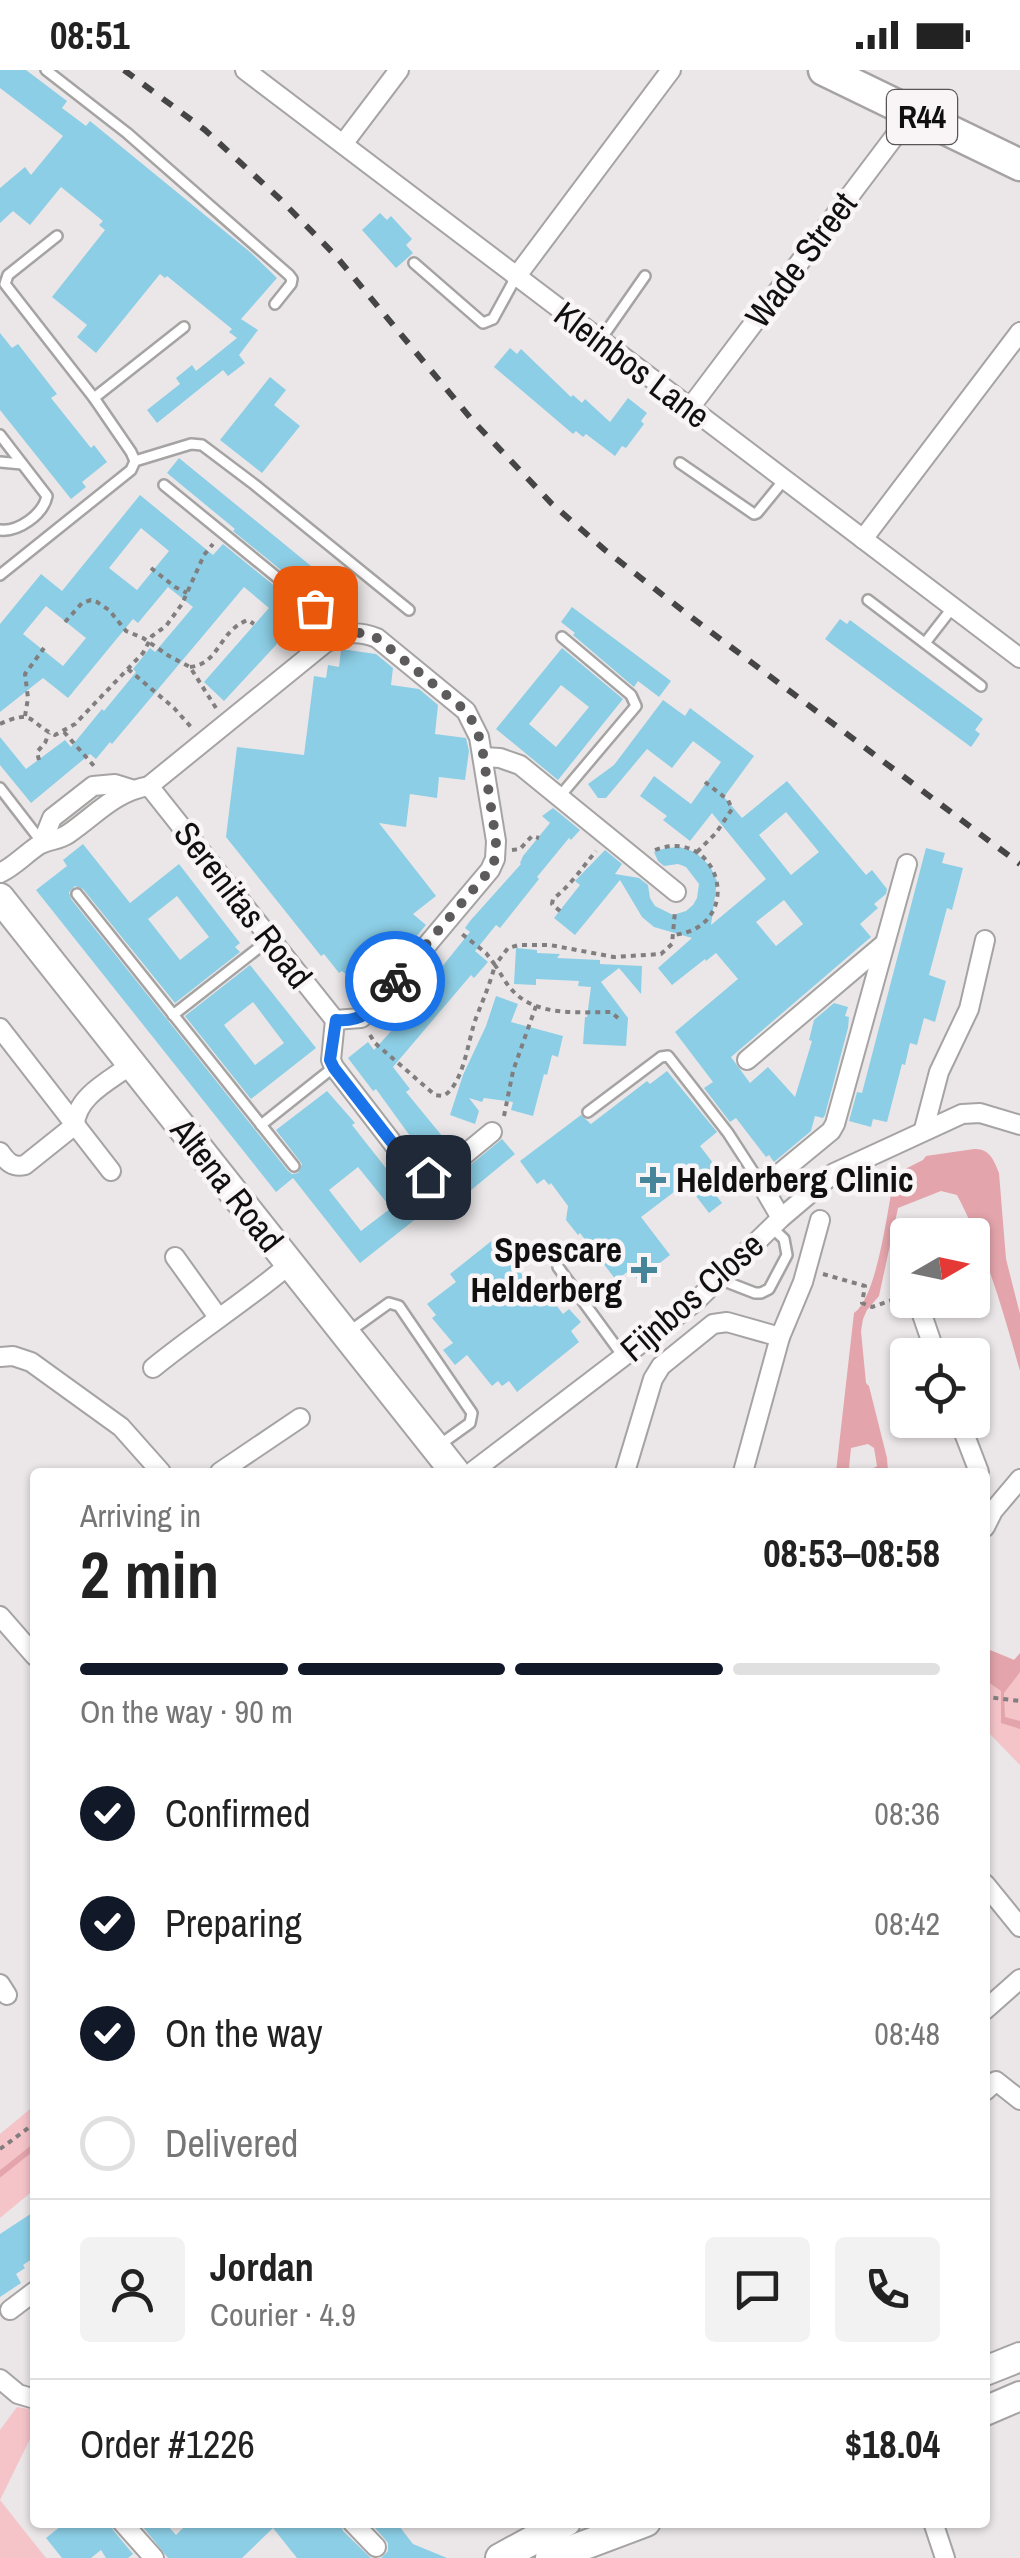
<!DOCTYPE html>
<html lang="en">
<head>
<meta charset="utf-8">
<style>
	body { margin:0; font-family:"Archivo Narrow",sans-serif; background:#f2f2f2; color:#222; height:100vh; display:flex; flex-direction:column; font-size:38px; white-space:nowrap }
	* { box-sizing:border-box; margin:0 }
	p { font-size:32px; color:#767676 }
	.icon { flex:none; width:55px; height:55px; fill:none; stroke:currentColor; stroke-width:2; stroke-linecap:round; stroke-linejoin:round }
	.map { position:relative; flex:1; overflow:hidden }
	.details { position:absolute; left:30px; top:1398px; width:960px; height:1060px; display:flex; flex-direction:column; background:#fff; border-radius:10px; box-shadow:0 2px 8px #0004 }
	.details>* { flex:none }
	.needle { width:65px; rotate:81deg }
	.controls { position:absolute; left:890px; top:1148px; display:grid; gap:20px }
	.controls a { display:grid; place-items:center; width:100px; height:100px; border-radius:10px; background:#fff; box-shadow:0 2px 8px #0004; font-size:50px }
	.pin { position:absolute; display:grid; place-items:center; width:85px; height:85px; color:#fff; margin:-42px; border-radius:20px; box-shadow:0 5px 15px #0006 }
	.courier { position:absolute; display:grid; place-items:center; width:100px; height:100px; margin:-50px; border:8px solid #1a73e8; border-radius:50%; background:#fff; color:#222; box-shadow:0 2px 12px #0007 }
	.overview em { font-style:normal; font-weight:700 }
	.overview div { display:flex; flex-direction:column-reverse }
	.overview { display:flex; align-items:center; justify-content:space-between; height:170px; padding:0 50px }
	h1 { font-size:65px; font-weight:700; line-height:75px }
	.bar { display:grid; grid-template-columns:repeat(4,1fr); gap:15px 10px; align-content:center; height:120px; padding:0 50px }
	.bar i { height:12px; border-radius:8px; background:#e0e0e0 }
	.bar .active { background:#111827 }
	.bar p { grid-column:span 4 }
	.line { display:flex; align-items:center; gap:25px; padding:0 50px; border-top:2px solid #e0e0e0 }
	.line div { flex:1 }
	.round { display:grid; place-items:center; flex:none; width:105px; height:105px; border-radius:10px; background:#f2f2f2 }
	ol { padding:0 50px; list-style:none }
	li { display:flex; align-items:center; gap:30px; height:110px }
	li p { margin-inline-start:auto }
	li .icon { padding:10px; border-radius:50%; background:#111827; color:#fff; stroke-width:4 }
	li:last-child { color:#767676 }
	li i { width:55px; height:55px; border:5px solid #e0e0e0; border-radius:50% }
	.status { display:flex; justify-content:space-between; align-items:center; height:70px; padding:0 50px; background:#fff; direction:ltr }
	.status svg { height:28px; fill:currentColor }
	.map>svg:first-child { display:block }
	.green { fill:#f5c4c9 }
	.water { fill:#e3a4ab }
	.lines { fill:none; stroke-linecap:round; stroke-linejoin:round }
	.stream { stroke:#e3a4ab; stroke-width:6 }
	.building { fill:#8ccee5; fill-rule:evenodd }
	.lane-casing { stroke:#a6a3a3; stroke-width:14 }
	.street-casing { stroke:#a6a3a3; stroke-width:22 }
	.secondary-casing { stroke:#a6a3a3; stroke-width:32 }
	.primary-casing { stroke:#a6a3a3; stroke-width:35 }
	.path { stroke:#807e7e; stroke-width:4; stroke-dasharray:5 5; stroke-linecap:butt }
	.lane { stroke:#fff; stroke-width:9 }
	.street { stroke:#fff; stroke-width:18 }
	.secondary { stroke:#fff; stroke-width:28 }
	.primary { stroke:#fff; stroke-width:30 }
	.rail { stroke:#464545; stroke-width:6; stroke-dasharray:12 12; stroke-linecap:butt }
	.done { stroke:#5d5b5c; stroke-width:10; stroke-dasharray:0 18 }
	.route { stroke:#1a73e8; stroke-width:12 }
	.poi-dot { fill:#458499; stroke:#f9f4f5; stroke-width:4 }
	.labels { text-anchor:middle; stroke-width:9; stroke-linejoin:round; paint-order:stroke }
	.shield { fill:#f9f4f5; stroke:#575455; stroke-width:2.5 }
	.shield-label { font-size:32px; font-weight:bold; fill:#111010 }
	.street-label { font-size:35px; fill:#111010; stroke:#f9f4f5 }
	.poi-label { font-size:35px; font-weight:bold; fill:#111010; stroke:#f9f4f5; text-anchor:start }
</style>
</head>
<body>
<div class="status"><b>08:51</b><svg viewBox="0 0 49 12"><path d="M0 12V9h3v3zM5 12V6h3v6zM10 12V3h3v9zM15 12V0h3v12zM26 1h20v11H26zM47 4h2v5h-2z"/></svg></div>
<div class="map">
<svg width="1020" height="2488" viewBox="0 0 1020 2488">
	<rect width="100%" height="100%" fill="#ebe7e8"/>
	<g class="green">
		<path d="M985,1578L1020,1592V1695L985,1659Z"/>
		<path d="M35,2035V2119L0,2148V2064Z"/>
		<path d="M17,2337L35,2340V2358L32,2365L0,2430L46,2488H0V2360Z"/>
	</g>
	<g class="water">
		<path d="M974,1079C989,1078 994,1090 999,1103L1006,1189L1020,1244V1301C1003,1241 986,1180 957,1125L941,1121L898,1138L879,1226L867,1240L863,1249L861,1261L866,1313L869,1316L887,1388L888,1402H867L877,1396L874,1378L868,1374L851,1378L849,1398L865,1402H836L854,1243C877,1227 887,1143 893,1113L903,1100L923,1090L926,1086Z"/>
		<path d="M985,1578L1014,1590L1020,1583V1602L1004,1623L1005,1647L1020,1651V1659L1001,1653V1621L985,1610Z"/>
	</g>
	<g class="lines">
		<path class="stream" d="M0,2104L35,2076"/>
	</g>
	<g class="building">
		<path d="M0,0H26L67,31L62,38L86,56L90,51L250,182L277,208L234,257L241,249L258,260L239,285L245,293L228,306L223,300L157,353L147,340L180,314L176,308L192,295L196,301L237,268L229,262L232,259L167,206L165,208L160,204L96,283L77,267L87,255L52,227L105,160L99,155L103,151L61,117L30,155L13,141L0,153V118L25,97L31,105L63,66L0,18Z"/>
		<path d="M380,143L387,150L391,146L412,169L406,175L413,183L396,198L362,160Z"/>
		<path d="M0,263L12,278L18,274L57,324L51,328L91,378L94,375L107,392L82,412L86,417L71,429L0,340Z"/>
		<path d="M510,278L517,284L521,279L571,327L573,325L582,333L585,329L610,352L628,328L647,343L641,351L644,354L626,378L622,376L615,386L586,364L583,367L576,361L573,364L494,297Z"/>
		<path d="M270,307L286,320L274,335L300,356L262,403L220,370Z"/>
		<path d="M179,388L344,523L330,540L233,461L235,459L167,403Z"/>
		<path d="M140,425L213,485L223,474L320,553L303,574L288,562L224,631L204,612L269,538L244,517L112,674L110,672L96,689L90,684L31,733L0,695V667L26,699L65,670L71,677L102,639L104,641L136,602L133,599L150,578L155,582L193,537L168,517L138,553L133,549L68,628L43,608L0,642V554L41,504L62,521ZM141,458L169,481L137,520L109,498ZM46,536L86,568L63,596L23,564Z"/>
		<path d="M572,537L671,611L659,627L638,611L634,617L573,565L575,563L561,552Z"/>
		<path d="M840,549L847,554L850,550L983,649L975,660L980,664L971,677L825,569Z"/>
		<path d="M562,578L623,629L558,710L496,659ZM561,615L589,637L556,677L529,654Z"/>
		<path d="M341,579L376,584L393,598L391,615L419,619L438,635L435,664L466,668L469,681L465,710L439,707L437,728L410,724L406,757L379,753L436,826L413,844L426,855L369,923L342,901L339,903L324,884L321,886L226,767L237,677L304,685L314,606L326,608L328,595L339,597Z"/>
		<path d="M663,630L685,646L690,638L754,686L724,727L742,748L787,711L866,805L872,800L887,819L886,824L874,834L878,838L860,854L871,867L731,987L750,1013L768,997L795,1027L812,971L809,970L814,950L834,933L848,937L845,946L849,947L848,958L825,1045L823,1048L815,1046L811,1061L774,1092L769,1085L766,1087L736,1048L730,1052L704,1018L713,1012L675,962L738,909L716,883L706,891L705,889L672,915L658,898L692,868L654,857L642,847L620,810L575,865L554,848L580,815L575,811L605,780L622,794L615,804L639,808L648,815L650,828L655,836L673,845L686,841L693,835L697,828L699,814L686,797L678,794L664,796L658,791L654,782L666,778L680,777L695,782L710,796L717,811L711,855L766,809L712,743L690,771L663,750L667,746L640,726L654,706L691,734L721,692L693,671L672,698L647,679L606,728H598L588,714L614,695ZM786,742L819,782L791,805L759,765ZM784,830L803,854L776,876L756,852Z"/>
		<path d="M553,738L580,760L571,770L569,768L537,807L539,809L500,858L496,855L475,881L488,892L474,908L471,905L393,997L410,1019L406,1022L447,1072L426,1088L376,1019L373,1021L348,988L368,972L374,980L413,937L411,935L470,862L465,858L470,851L521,794L520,793L523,786L550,753L542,746Z"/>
		<path d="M83,774L130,833L179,794L240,873L235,877L240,882L175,933L83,819L75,816L69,822L71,829L288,1101L292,1104L298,1103L302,1094L276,1060L327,1021L355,1053L352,1055L422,1144L360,1193L293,1108L276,1122L36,820L67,796L63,790ZM177,826L209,867L180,890L148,849ZM358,1097L391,1138L361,1161L329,1120Z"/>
		<path d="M926,778L945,783L942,793L963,798L952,840L947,838L929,905L946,911L935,952L924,948L917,975L910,973L905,995L902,994L887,1052L873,1049L871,1057L849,1051L857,1022L862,1023Z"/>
		<path d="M516,878L537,880V883L560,884L557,888L600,890V894L642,896L641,924L619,898L601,912L628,948L626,976L583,974L585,947H587L591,917L578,916L579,911L536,909V915L514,914Z"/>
		<path d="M250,895L316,978L251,1029L185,946ZM253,932L284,973L255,995L224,955Z"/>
		<path d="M496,926L518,934L511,952L563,966L558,987L552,985L547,1005L544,1004L533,1046L511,1040L513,1032L484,1028L482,1032L469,1028L479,1041L475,1054L450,1045L463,1005L486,956Z"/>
		<path d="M667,1001L717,1062L700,1076L716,1097L702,1107L722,1133L709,1143L690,1118L678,1127L674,1122L641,1147L670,1185L638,1210L630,1200L616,1210L580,1163L578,1165L566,1150L568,1136L551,1113L549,1115L544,1109L537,1114L520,1091L581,1045L591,1054L647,1011L650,1014Z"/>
		<path d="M502,1069L515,1084L442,1144L429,1129Z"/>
		<path d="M494,1169L524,1207L530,1202L563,1244L569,1239L581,1252L571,1261L579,1272L517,1322L509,1311L502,1316L498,1311L492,1316L467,1285L455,1295L443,1280L453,1273L432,1248L436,1245L427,1234L456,1212L450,1204Z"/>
		<path d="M35,2141V2187L23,2195L25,2198L16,2204L21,2213L0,2227V2164Z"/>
		<path d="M66,2452H110L113,2460L133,2484L128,2488H106L101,2480L91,2488H62L46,2468Z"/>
		<path d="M139,2452H172L168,2456L176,2465L189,2452H340L343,2461L371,2488H297L273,2458L242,2488H168Z"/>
		<path d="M370,2452H396L413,2474L447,2488H381L388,2481V2473Z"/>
	</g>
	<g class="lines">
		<g class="lane-casing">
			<g id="lane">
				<path d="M46,0L127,63L289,205L292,209L291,214L275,234"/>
				<path d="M414,193L483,253L493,249L516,207"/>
				<path d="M601,269L645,206"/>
				<path d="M94,328L184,257"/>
				<path d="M0,365L47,426C43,445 18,462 0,460"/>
				<path d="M135,391L191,374L202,375L255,415L409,540"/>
				<path d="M0,392L22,394"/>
				<path d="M680,393L754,444L757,443L784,410"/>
				<path d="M164,415L344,562"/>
				<path d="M0,505L131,400L135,391L131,382L94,328L5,214L8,205L57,166"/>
				<path d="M868,530L981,616"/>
				<path d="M925,573L953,537"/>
				<path d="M0,718L41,771"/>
				<path d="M560,726L636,636L631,625L562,567"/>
				<path d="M77,824L294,1096"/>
				<path d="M173,945L270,869"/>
				<path d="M588,1042L661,987L668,986L728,1063L763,1117"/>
				<path d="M261,1055L334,997"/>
				<path d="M558,1197L623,1286"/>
				<path d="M719,1209L755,1223H761L769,1219L787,1185L784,1169L771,1157"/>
				<path d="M350,1261L389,1233L399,1236L472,1343L470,1353L438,1376"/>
			</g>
		</g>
		<g class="street-casing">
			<g id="street">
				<path d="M245,0L1020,588"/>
				<path d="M343,74L399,0"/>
				<path d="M516,207L671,0"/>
				<path d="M689,339L913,42"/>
				<path d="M863,469L1020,262"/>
				<path d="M483,687L500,688L520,695L676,822"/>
				<path d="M149,716L324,574C341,562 357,560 377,568L466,641L479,667L496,771L495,789L490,800L374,938L361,948L335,950"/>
				<path d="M42,773L52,748L93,716L115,714L131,719"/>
				<path d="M0,803C15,796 25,784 39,775C48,770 59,770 68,764C96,745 114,722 149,716L335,950"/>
				<path d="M335,950L331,990L334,997L415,1102L427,1107L441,1104L492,1062"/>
				<path d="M0,958L111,1101"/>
				<path d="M747,990L884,874"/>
				<path d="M924,1059L939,1002L969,939L985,870"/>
				<path d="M0,1082C7,1092 13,1098 25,1095L75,1055C76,1026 111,1010 132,994"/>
				<path d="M781,1148L763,1117L831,1061L835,1054L907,794"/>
				<path d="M175,1187L218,1247"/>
				<path d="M906,1194L908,1200"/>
				<path d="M917,1230L936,1285"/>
				<path d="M0,1287L13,1286L31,1292L121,1357L161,1402"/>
				<path d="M153,1298C197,1262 246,1231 290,1194"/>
				<path d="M959,1350L979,1402"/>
				<path d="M220,1402L300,1348"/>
				<path d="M472,1402L695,1232L781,1148L834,1103L962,1044L980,1043L1020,1055"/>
				<path d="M625,1402L653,1309L661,1296L713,1254L727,1252L780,1267"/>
				<path d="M743,1402L780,1267L803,1212L820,1150"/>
				<path d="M985,1457L993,1441L1020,1409"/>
				<path d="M0,1546L35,1586"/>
				<path d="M985,1814L1020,1857"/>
				<path d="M0,1914L7,1925"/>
				<path d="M985,1940L1020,1909"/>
				<path d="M985,2021L996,2011L1020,2030"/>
				<path d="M10,2240L35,2221"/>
				<path d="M0,2309L18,2324L35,2329"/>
				<path d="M122,2452L154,2488"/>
				<path d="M352,2452L376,2477"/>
				<path d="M933,2452L945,2488"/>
			</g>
		</g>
		<g class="secondary-casing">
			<g id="secondary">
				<path d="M0,828L455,1402"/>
				<path d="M985,2301L1020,2287"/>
				<path d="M985,2341L1020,2326"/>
				<path d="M500,2488L566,2452"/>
				<path d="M550,2488L646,2452"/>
			</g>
		</g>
		<g class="primary-casing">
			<path id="primary" d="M824,0L1020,95"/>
		</g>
		<g class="path">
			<path d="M151,498L175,517L187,523"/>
			<path d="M65,552L82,533L91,530L97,532L109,540L126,561L143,568L169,586L190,597L216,638"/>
			<path d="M190,597C220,594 218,561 248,550L254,554"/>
			<path d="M128,599L174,638L191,657"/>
			<path d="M25,646L28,628L25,604L44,578"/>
			<path d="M0,654C35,638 28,653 55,665L75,654L143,583L152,566L166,556L182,534L204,485L213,474"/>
			<path d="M64,662L94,696"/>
			<path d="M39,690L37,682L45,673L49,663"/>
			<path d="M512,780L520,779L532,766L539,768"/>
			<path d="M655,780C720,755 747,856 674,865"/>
			<path d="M697,782L716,763L732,739L728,730L705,712"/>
			<path d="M560,841L552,834L553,829C570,816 582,798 596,781"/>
			<path d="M618,948L611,942C580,942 537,947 513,921C506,914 501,904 495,895L508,878L519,875H550L614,887L661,884L672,874L675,841"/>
			<path d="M370,965L375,973L435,1025L443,1026C464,1015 468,969 476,948C483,930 490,914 495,895L486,883L462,864"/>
			<path d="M504,1046L513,1001L536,936"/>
			<path d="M823,1204L865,1216L862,1233L872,1237L898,1228"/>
			<path d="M985,1624L987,1627L1020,1631"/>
			<path d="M0,2079L35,2053"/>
		</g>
		<use href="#lane" class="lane"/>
		<use href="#street" class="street"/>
		<use href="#secondary" class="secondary"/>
		<use href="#primary" class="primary"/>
		<path class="rail" d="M124,0L205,60L280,129L335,185L473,351L552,434L605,480L691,547L1020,794"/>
	</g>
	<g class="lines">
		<path class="done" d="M315,538L346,564L360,563L377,568L466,641L476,657L482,677L496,771L495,789L490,800L395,911"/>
		<path class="route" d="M395,911C376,933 369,953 336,950L330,990L334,998L415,1102L428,1107"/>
	</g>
	<g class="poi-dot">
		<path d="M648 1095h10v10h10v10h-10v10h-10v-10h-10v-10h10z"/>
		<path d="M639 1185h10v10h10v10h-10v10h-10v-10h-10v-10h10z"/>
	</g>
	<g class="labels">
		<rect class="shield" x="887" y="20" width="70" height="54" rx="8"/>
		<g class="shield-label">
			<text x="922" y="58">R44</text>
		</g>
		<g class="street-label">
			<text transform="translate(801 190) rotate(-53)" y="12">Wade Street</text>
			<text transform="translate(632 295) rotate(37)" y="12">Kleinbos Lane</text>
			<text transform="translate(243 835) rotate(52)" y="12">Serenitas Road</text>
			<text transform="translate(227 1115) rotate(52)" y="12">Altena Road</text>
			<text transform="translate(692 1227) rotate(-41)" y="12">Fijnbos Close</text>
		</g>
		<g class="poi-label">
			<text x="676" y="1122">Helderberg Clinic</text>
			<text x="622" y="1192" text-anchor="end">Spescare<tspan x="622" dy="40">Helderberg</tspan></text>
		</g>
	</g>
</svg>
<div class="controls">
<a><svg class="needle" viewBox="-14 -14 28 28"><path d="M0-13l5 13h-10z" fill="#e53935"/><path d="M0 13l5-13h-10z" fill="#767676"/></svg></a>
<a><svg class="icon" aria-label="locate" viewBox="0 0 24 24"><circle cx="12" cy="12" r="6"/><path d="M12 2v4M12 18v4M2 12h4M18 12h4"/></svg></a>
</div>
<div class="pin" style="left:315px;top:538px;background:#ea580c"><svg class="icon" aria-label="bag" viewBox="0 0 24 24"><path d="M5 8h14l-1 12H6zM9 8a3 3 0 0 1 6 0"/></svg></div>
<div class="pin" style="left:428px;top:1107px;background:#1f2937"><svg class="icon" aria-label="home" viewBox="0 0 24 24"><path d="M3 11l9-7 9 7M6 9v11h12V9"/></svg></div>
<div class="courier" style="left:395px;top:911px"><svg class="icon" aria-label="bike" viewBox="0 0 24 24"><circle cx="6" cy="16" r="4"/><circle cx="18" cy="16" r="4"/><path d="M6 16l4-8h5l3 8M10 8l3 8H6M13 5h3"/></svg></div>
<section class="details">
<div class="overview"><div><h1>2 min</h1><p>Arriving in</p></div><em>08:53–08:58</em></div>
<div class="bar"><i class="active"></i><i class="active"></i><i class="active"></i><i></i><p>On the way · 90 m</p></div>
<ol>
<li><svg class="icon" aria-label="check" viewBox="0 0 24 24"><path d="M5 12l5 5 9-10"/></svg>Confirmed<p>08:36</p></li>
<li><svg class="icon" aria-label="check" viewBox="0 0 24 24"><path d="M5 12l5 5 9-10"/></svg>Preparing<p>08:42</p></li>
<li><svg class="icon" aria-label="check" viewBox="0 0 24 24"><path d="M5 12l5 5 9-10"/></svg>On the way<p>08:48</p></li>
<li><i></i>Delivered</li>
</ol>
<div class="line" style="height:180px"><a class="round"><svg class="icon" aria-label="person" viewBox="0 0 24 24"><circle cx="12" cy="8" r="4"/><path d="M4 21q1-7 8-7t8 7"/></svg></a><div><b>Jordan</b><p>Courier · 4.9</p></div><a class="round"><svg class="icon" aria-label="chat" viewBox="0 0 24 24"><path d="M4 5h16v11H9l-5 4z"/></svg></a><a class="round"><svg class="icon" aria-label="phone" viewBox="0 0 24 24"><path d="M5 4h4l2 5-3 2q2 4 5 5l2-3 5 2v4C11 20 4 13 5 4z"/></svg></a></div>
<div class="line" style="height:130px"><div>Order #1226</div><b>$18.04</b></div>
</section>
</div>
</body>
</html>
